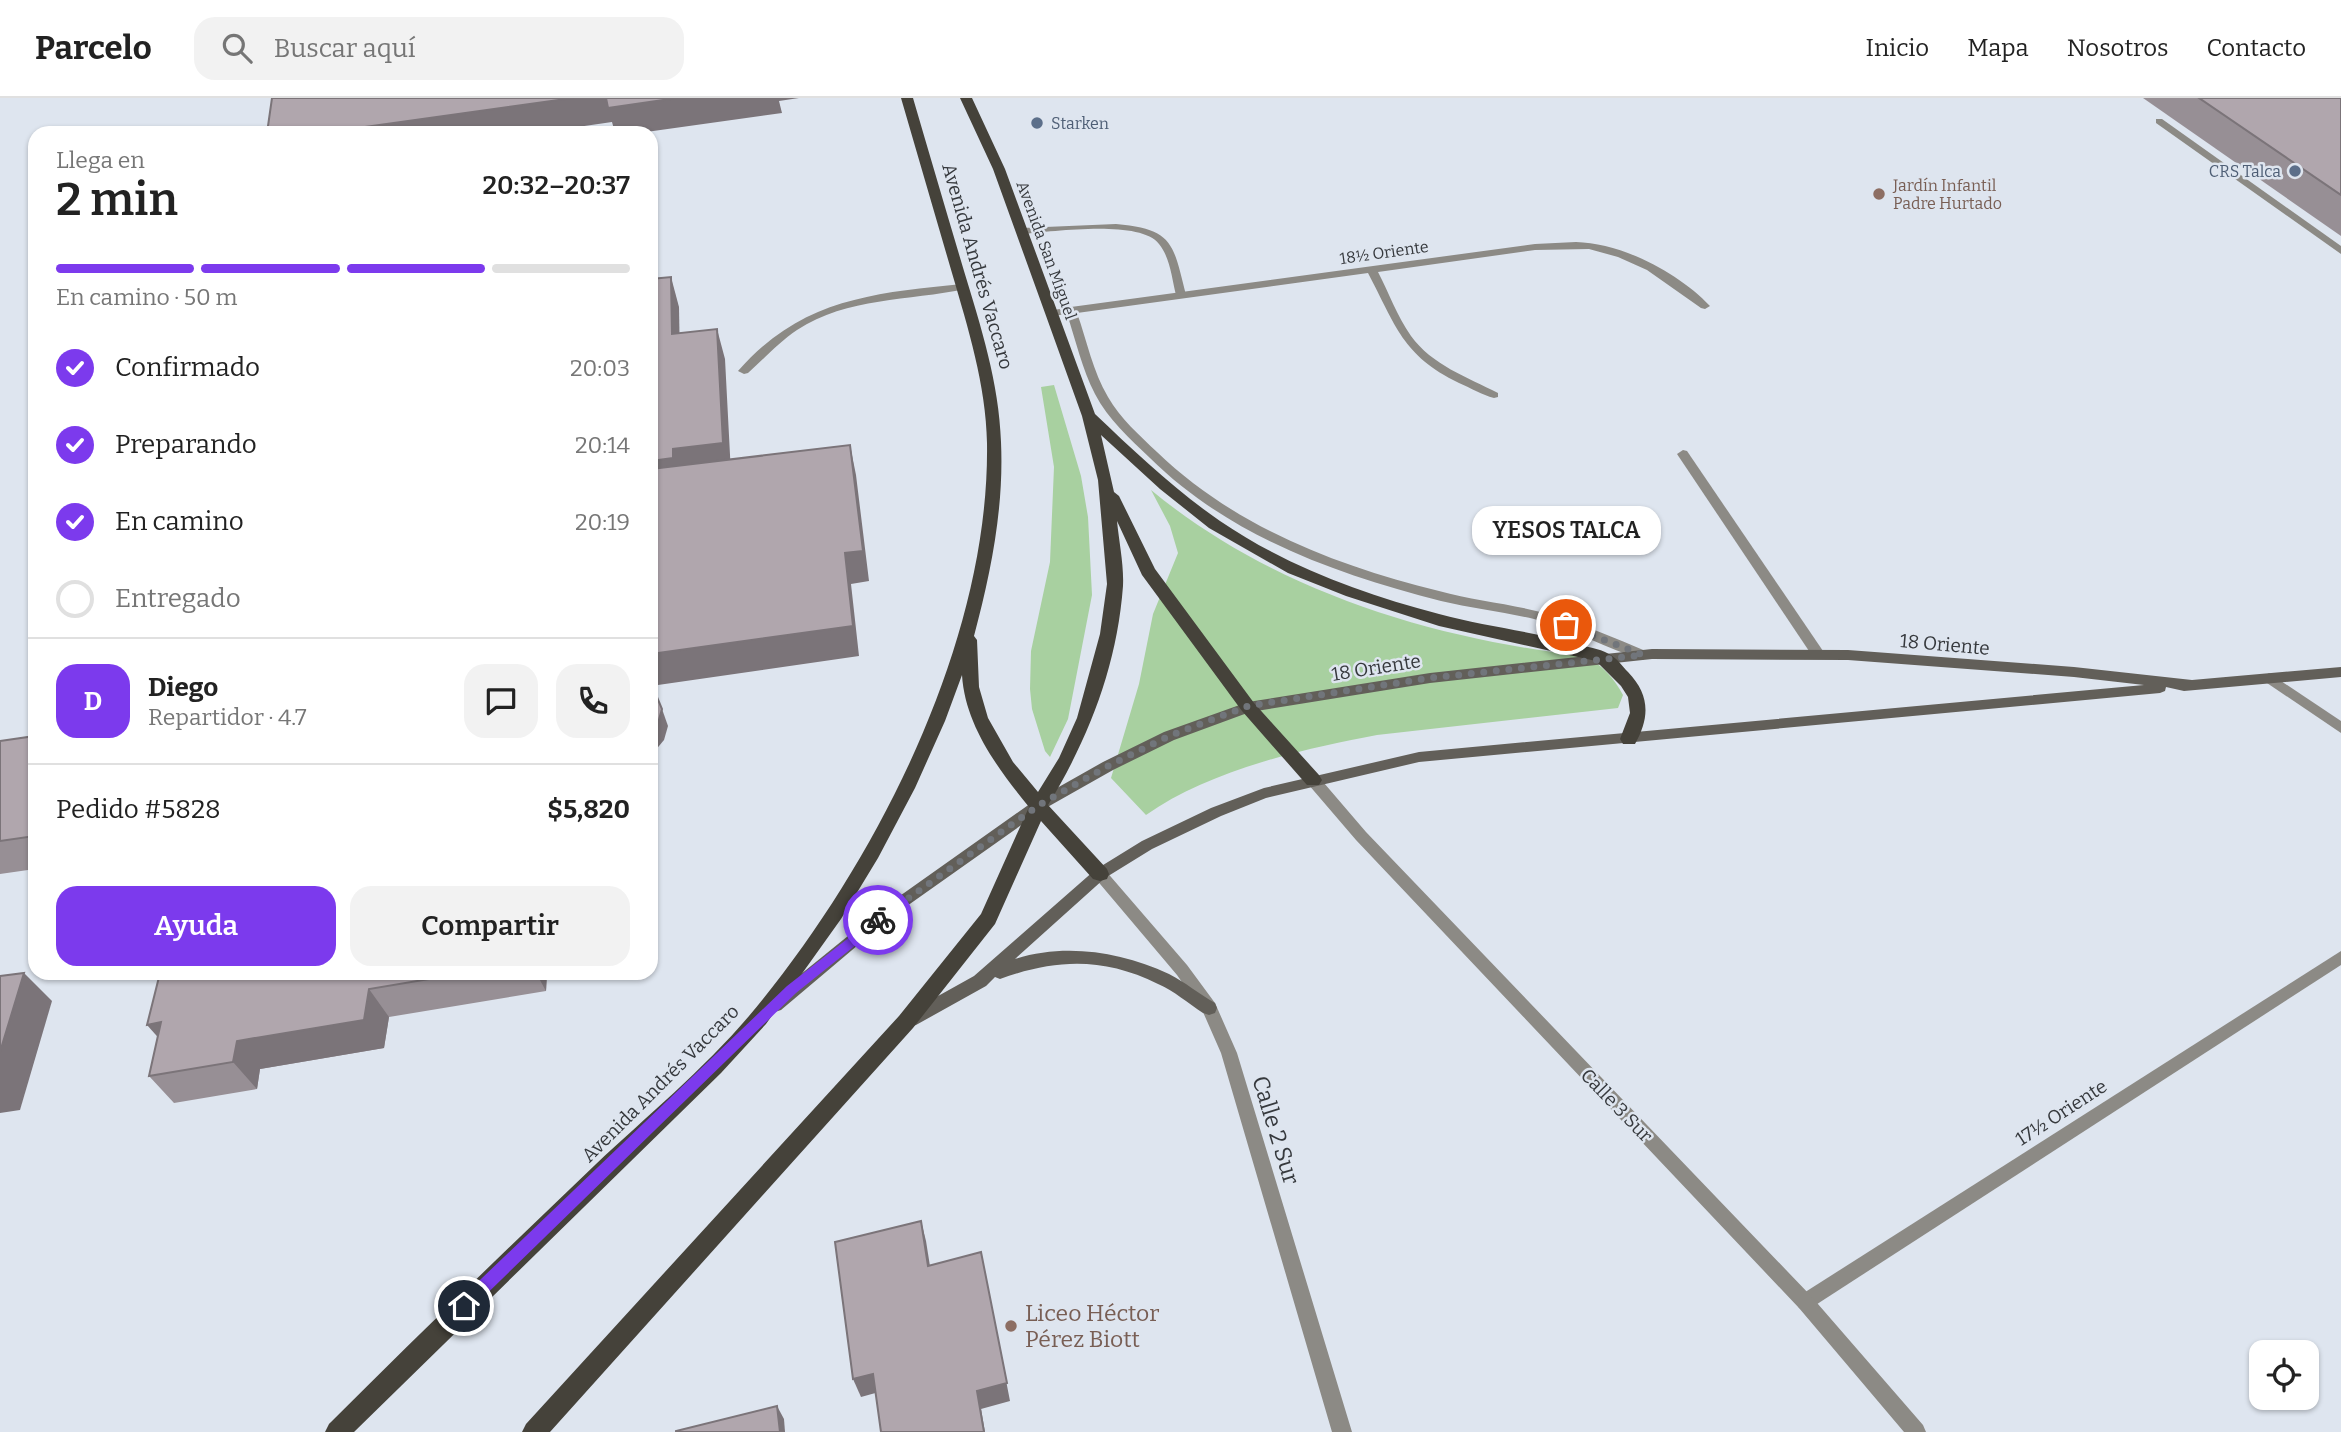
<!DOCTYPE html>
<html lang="es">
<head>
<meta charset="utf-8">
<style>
	body { margin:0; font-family:Bitter,serif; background:#f2f2f2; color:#222; height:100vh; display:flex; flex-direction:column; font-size:26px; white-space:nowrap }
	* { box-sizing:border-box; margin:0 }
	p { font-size:23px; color:#767676 }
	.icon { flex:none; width:38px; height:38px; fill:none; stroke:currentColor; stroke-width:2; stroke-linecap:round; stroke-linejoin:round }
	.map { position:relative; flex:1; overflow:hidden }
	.sheet { position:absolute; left:28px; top:28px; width:630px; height:854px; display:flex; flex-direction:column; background:#fff; border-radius:21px; box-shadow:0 2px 5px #0004 }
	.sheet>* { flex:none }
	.buttons { position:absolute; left:2249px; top:1242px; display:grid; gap:14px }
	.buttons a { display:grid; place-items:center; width:70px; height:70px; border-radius:14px; background:#fff; box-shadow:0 2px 5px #0004; font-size:35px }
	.pin { position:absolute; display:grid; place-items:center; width:60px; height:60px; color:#fff; margin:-30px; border:4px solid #fff; border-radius:50%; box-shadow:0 2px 7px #0007 }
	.courier { position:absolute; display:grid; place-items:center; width:70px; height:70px; margin:-35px; border:5px solid #7c3aed; border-radius:50%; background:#fff; color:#222; box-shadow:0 2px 9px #0007 }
	.bubble { position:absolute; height:49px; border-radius:21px; background:#fff; box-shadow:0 2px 5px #0004; font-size:23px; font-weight:600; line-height:49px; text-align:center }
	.headline em { font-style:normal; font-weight:600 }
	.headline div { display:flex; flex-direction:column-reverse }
	.headline { display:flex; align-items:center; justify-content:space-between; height:119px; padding:0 28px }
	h1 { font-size:46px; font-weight:600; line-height:52px }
	.bar { display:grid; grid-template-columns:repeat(4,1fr); gap:10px 7px; align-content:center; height:84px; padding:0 28px }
	.bar i { height:9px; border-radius:5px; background:#e0e0e0 }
	.bar .current { background:#7c3aed }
	.bar p { grid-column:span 4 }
	.line { display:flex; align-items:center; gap:18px; padding:0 28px; border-top:2px solid #e0e0e0 }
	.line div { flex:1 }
	.round { display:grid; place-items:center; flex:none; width:74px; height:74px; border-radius:21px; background:#f2f2f2 }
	ol { padding:0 28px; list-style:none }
	li { display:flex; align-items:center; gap:21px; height:77px }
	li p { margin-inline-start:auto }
	li .icon { padding:7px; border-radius:50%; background:#7c3aed; color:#fff; stroke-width:4 }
	li:last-child { color:#767676 }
	li i { width:38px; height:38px; border:4px solid #e0e0e0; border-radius:50% }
	.primary-button { display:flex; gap:14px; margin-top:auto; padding:14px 28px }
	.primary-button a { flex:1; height:80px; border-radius:21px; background:#7c3aed; color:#fff; font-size:28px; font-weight:600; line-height:80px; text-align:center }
	.primary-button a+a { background:#f2f2f2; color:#222 }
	header { display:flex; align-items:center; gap:42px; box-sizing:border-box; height:98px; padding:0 35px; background:#fff; border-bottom:2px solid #e0e0e0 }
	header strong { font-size:33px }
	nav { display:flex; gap:38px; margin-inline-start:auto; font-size:24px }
	.search { width:490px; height:63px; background:#f2f2f2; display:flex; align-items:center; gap:18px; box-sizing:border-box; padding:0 24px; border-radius:21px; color:#767676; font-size:26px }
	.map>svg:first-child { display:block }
	.green { fill:#a8d0a0 }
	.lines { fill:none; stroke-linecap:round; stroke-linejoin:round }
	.service { fill:#8c8a85; fill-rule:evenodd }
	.minor { fill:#8c8a85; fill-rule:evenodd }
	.tertiary { fill:#8c8a85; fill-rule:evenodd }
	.secondary { fill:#625f59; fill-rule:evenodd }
	.primary { fill:#45423a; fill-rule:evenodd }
	.wall { fill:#978f95 }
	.shaded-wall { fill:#7b7479 }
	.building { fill:#b0a6ad; stroke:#7b7479; stroke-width:2 }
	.route { fill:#7c3aed }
	.done { stroke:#71757b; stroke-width:7; stroke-dasharray:0 12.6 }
	.service-dot { fill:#5c6f8a; stroke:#dee5ef; stroke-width:2.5 }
	.education-dot { fill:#8d6e63; stroke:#dee5ef; stroke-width:2.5 }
	.labels { text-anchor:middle; stroke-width:5; stroke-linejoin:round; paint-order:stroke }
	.far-service-label { font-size:16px; fill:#4e5e75; stroke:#dee5ef; text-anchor:start }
	.far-education-label { font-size:16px; fill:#785e54; stroke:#dee5ef; text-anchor:start }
	.far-street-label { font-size:16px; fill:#36393d; stroke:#dee5ef }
	.street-label { font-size:19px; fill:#36393d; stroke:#dee5ef }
	.near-street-label { font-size:23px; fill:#36393d; stroke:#dee5ef }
	.near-education-label { font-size:23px; fill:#785e54; stroke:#dee5ef; text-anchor:start }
</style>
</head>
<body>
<header>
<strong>Parcelo</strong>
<div class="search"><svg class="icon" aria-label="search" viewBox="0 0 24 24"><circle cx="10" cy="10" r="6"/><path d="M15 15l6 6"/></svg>Buscar aquí</div>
<nav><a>Inicio</a><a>Mapa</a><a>Nosotros</a><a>Contacto</a></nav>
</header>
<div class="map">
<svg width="2341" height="1334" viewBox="0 0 2341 1334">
	<rect width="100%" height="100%" fill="#dee5ef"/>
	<g class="green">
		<path d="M1054,287L1081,378L1088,419L1092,497L1068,621L1050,659L1045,653L1032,611L1030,591L1031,553L1050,464L1054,369L1041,289Z"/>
		<path d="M1151,392C1272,492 1431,541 1585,558C1602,567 1614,580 1623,597L1618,610L1377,637C1302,651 1208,673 1146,717L1111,680L1139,586L1153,516L1178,455L1170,428Z"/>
	</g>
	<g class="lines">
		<g class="service">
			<path d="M1116,126C1174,131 1173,146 1186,197L1185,199L1181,200L1176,197C1172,181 1170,159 1159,146C1140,121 1052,134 1022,136L1017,133L1022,130Z"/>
			<path d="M962,186L967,189L966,191C908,203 848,199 797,232C779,244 764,261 748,275L744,276L738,273C801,201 873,195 962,186Z"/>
			<path d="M1683,352L1687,353L1823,553L1825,556L1823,559H1813L1677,356Z"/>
		</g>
		<g class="minor">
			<path d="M2156,21H2162L2341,148V156L2156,25Z"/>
			<path d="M1576,144C1622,145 1679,175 1710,208L1705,211L1701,210L1647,172L1618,159L1589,151L1535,152L1378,174C1389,195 1397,218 1411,238C1432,267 1467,279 1498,295V299L1494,300C1482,297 1471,290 1459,285C1402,257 1396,228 1368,175L1077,215C1087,243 1093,274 1108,299C1120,320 1140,338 1157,354C1235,429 1337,468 1439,493C1475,503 1513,506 1548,516C1582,526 1615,540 1648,554L1650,557L1643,562C1606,550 1572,531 1534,521C1503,514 1471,510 1441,503C1335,476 1229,438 1150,360C1130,341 1108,321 1095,296C1082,271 1076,243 1067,216L1052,218L1047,215L1048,213L1071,209L1535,146Z"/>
			<path d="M1100,770L1105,772L1187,867L1215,905L1237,955L1352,1334H1332L1221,955L1203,914L1177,877L1095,780L1093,776L1095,772Z"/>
			<path d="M2341,853V867L1811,1210L1805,1213L1799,1210L1796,1204L1799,1198Z"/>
		</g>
		<g class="tertiary">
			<path d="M2269,575L2341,623V635L2264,583L2262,580Z"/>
			<path d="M1313,677L1318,678L1366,734L1811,1198L1923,1327L1926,1334H1904L1799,1210L1356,742L1308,686L1306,682L1308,678Z"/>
		</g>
		<path class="secondary" d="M1652,551L1848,552L2074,569L2192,582L2341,569V579L2184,593L2166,589L2165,593L2160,595L1419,664L1266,700L1221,718L1152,751L1105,780L1015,861C1066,845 1121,854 1169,876C1185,884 1199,896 1215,905L1217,910L1215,915L1209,917L1203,915C1188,905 1174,893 1158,886C1103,859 1056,861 1000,881L995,879L986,888L916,927L910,929L904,927L902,922L904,917L974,878L1095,772L1142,743L1211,710L1264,690L1419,654L2144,587L2074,579L1848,562L1652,561L1430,585L1250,614L1174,642L1113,672L1044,711L890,820L781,912L775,914L769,912L767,907L769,902L880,812L1034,703L1103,664L1164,634L1248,604L1430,575Z"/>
		<path class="primary" d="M901,0H913C930,58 947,116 964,173C981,229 999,285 1001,344C1004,410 991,474 974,538L977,542L979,589L988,620L1013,664L1038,694L1059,660L1077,620L1100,536L1107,486L1098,382L1082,318L1045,215L993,71L960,0H972L1005,71L1095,316C1135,354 1175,392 1220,423C1286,468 1362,496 1439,516C1483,528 1529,533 1574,545C1585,549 1599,550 1609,556C1617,560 1622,568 1628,574C1650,597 1650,619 1635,646H1623L1620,641L1630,615L1628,599L1621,588L1596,563L1439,528L1346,498L1288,475L1209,430L1160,391L1101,337L1114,394L1119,398L1155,471L1254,605L1319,677L1322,682L1319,687H1307L1242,613L1142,477L1117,423C1119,444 1124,467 1123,488C1117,568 1089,640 1048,707L1107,771L1109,776L1107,781L1100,783L1093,781L1041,723L995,826L913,930L550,1334H522L526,1326L899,918L981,816L1029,709C998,671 965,627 962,577L945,623L915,690L878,760L841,821L766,926L721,975L354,1334H325L329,1326C417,1238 506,1152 595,1067C647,1018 703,972 749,918C875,768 990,544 987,345C986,287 968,230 952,175C935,117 918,58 901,0Z"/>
	</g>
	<g class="wall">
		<path d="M2143,0H2341V138Z"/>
		<path d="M35,638V771L0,776V643Z"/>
		<path d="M160,875H547L546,893L389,919L384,950L260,971L257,991L174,1005L149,978L158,939Z"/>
	</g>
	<g class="shaded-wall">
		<path d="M573,0H799L779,3L782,15L639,35H615L612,24L536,35H322Z"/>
		<path d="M671,179L679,209L680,267L672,236Z"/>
		<path d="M717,231L725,261L731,376L651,395V363L673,351Z"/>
		<path d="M850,347L856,377L869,483L851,486L859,558L651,588V556L845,455Z"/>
		<path d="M662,611L668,628L664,642L654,654L651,657V634Z"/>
		<path d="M651,681L655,691V789H651Z"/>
		<path d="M24,875L52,903L20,1012L0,1015V954Z"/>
		<path d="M536,875H547L546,893Z"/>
		<path d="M369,891L389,919L384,950L260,971L257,991L233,964L237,943Z"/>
		<path d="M161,924L172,955L147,927Z"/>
		<path d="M921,1123L926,1143L933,1187L928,1168Z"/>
		<path d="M981,1154L1010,1303L981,1311L985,1334H984L977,1293Z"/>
		<path d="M873,1276L879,1294L861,1299L853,1281Z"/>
		<path d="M777,1308L784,1321L785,1334H780Z"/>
	</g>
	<g class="building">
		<path d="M272,0H573L322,35H267Z"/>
		<path d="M606,0H677L608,10Z"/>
		<path d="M2199,0H2341V97Z"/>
		<path d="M671,179L672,236L717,231L723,345L673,351V360L651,363V181Z"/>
		<path d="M850,347L863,453L845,455L853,528L651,556V371Z"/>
		<path d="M651,594L657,599L662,611L658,625L651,634Z"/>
		<path d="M35,638V738L0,743V643Z"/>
		<path d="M24,875L0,954V878Z"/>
		<path d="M160,875H465L369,891L364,922L237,943L233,964L149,978L161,924L147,927Z"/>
		<path d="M921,1123L928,1168L981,1154L1007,1285L977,1293L984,1334H881L873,1276L853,1281L835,1144Z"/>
		<path d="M777,1308L780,1334H676V1333Z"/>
	</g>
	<path class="route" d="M878,817L884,822L882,826L796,895L469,1213H458L456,1208L458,1203L787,888Z"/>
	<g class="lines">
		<path class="done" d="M878,822L1039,707L1108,668L1169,638L1248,608L1430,580L1643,557L1566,527"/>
	</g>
	<g class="service-dot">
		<circle cx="1037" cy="25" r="7"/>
		<circle cx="2295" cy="73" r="7"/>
	</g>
	<g class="education-dot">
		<circle cx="1879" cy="96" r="7"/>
		<circle cx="1011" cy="1228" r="7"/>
	</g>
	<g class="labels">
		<g class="far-service-label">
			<text x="1051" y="31">Starken</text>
			<text x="2281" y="79" text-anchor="end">CRS Talca</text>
		</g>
		<g class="far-education-label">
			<text x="1893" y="93">Jardín Infantil<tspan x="1893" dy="18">Padre Hurtado</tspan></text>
		</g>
		<g class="far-street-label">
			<text transform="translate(1047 152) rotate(70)" y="6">Avenida San Miguel</text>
			<text transform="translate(1384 154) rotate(-8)" y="6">18½ Oriente</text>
		</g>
		<g class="street-label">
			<text transform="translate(978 168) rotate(74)" y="7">Avenida Andrés Vaccaro</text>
			<text transform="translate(1945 546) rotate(5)" y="7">18 Oriente</text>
			<text transform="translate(1376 569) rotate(-9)" y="7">18 Oriente</text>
			<text transform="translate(660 985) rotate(-45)" y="7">Avenida Andrés Vaccaro</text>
			<text transform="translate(1617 1007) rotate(46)" y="7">Calle 3 Sur</text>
			<text transform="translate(2061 1014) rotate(-33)" y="7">17½ Oriente</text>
		</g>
		<g class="near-street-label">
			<text transform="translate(1276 1032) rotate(73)" y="8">Calle 2 Sur</text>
		</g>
		<g class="near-education-label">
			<text x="1025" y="1223">Liceo Héctor<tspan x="1025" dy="26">Pérez Biott</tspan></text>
		</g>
	</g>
</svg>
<div class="buttons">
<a><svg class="icon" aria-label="locate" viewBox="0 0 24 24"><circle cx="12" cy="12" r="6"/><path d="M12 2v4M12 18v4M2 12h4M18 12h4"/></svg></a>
</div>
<div class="pin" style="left:1566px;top:527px;background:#ea580c"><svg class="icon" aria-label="bag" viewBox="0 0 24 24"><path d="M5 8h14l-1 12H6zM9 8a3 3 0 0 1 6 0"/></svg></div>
<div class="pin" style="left:464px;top:1208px;background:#1f2937"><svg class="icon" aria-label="home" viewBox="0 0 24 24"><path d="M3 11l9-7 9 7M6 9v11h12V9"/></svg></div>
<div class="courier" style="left:878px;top:822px"><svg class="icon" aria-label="bike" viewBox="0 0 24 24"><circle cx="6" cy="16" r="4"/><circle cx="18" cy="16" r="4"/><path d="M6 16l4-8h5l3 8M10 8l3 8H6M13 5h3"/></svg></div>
<div class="bubble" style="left:1472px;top:408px;width:189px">YESOS TALCA</div>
<section class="sheet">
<div class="headline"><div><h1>2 min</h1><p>Llega en</p></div><em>20:32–20:37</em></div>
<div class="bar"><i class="current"></i><i class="current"></i><i class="current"></i><i></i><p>En camino · 50 m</p></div>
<ol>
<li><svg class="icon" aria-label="check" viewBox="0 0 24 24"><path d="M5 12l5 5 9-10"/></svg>Confirmado<p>20:03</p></li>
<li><svg class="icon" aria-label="check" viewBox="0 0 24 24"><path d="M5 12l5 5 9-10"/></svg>Preparando<p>20:14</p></li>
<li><svg class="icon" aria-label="check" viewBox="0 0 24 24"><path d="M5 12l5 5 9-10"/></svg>En camino<p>20:19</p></li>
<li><i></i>Entregado</li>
</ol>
<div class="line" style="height:126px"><b class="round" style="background:#7c3aed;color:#fff">D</b><div><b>Diego</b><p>Repartidor · 4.7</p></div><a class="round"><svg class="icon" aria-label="chat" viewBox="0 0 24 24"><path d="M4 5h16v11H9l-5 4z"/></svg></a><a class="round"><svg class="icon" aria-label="phone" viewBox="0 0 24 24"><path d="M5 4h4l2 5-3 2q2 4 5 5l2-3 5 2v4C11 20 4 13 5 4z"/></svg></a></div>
<div class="line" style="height:91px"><div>Pedido #5828</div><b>$5,820</b></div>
<div class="primary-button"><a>Ayuda</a><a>Compartir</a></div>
</section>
</div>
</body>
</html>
